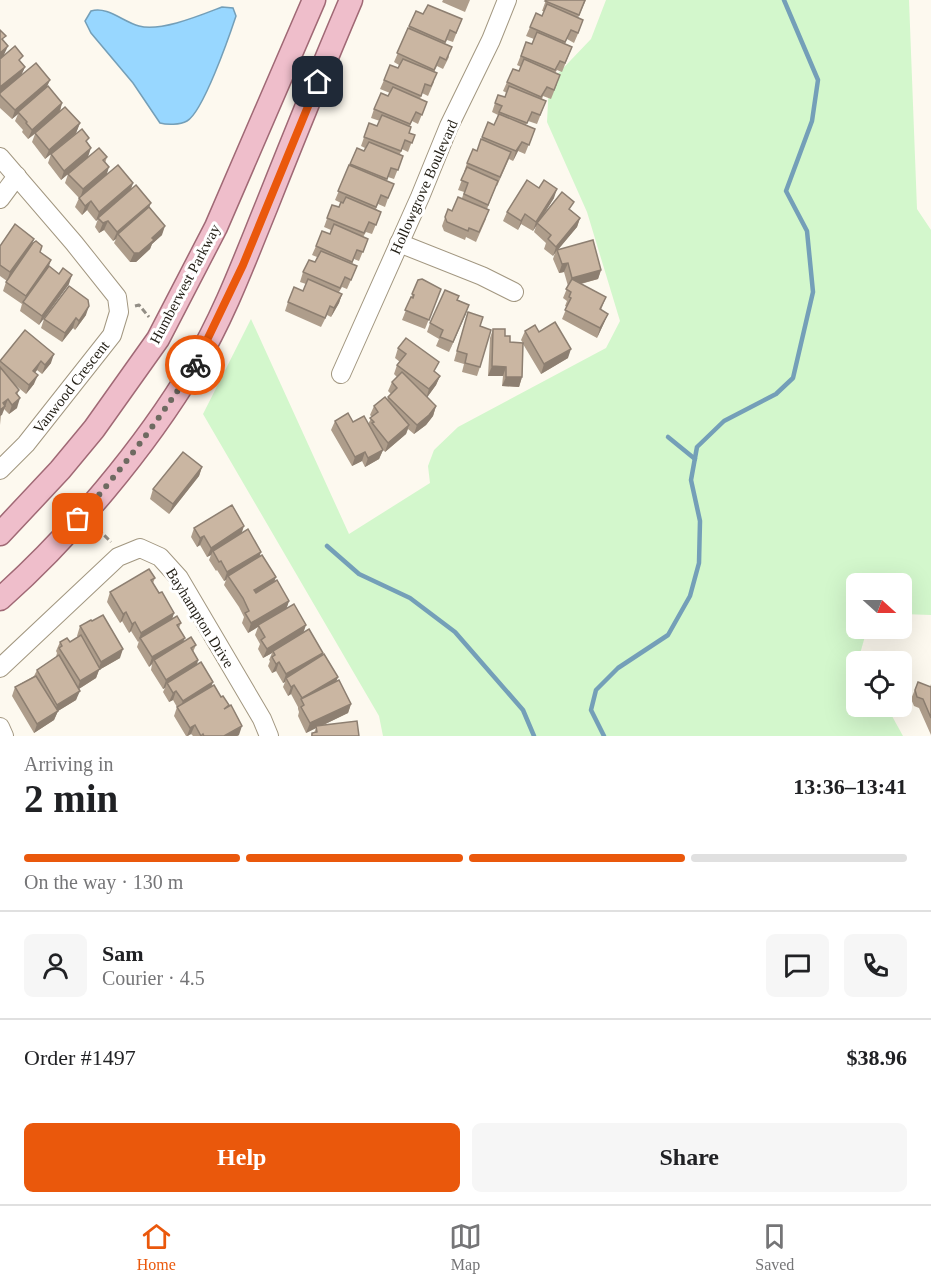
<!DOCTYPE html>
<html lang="en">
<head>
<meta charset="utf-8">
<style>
	body { margin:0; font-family:"Times New Roman",serif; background:#f6f6f6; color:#202124; height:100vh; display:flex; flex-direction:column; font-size:22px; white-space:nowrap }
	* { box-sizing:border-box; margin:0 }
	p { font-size:20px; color:#757577 }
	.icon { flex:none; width:33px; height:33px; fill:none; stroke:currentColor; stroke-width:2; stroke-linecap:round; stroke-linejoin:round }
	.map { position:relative; height:736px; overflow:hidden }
	.panel { display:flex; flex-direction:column; background:#fff; flex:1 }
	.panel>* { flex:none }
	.needle { width:39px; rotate:111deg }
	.tools { position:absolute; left:846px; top:573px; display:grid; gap:12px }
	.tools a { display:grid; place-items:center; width:66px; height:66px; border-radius:9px; background:#fff; box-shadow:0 6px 24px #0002; font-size:30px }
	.pin { position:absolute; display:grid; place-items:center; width:51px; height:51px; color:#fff; margin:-26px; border-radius:12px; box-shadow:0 3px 9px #0006 }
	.courier { position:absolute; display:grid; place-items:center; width:60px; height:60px; margin:-30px; border:4px solid #ea580c; border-radius:50%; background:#fff; color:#222; box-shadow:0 2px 8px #0007 }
	.headline em { font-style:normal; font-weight:800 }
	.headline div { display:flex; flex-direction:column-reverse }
	.headline { display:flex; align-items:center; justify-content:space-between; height:102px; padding:0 24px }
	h1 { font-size:39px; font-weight:800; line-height:45px }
	.bar { display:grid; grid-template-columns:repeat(4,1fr); gap:9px 6px; align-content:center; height:72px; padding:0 24px }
	.bar i { height:8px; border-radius:4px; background:#e0e0e0 }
	.bar .active { background:#ea580c }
	.bar p { grid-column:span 4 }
	.line { display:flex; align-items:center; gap:15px; padding:0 24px; border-top:2px solid #e0e0e0 }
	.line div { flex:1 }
	.round { display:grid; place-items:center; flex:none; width:63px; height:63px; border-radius:9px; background:#f6f6f6 }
	.primary-button { display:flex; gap:12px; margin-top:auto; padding:12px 24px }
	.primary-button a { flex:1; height:69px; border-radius:9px; background:#ea580c; color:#fff; font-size:24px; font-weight:800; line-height:69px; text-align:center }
	.primary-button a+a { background:#f6f6f6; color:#202124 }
	.tab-bar { display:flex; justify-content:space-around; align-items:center; height:84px; border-top:2px solid #e0e0e0; background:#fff; font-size:16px; color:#757577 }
	.tab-bar a { display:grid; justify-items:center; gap:3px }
	.tab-bar .active { color:#ea580c }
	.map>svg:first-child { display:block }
	.green { fill:#d3f7cc }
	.water { fill:#98d7ff; stroke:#749fb8; stroke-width:1.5 }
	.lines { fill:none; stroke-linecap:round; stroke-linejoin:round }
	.stream { stroke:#749fb8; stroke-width:4.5 }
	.minor-casing { stroke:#a29780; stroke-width:20 }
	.major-casing { stroke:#a06975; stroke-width:25 }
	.path { stroke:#928e85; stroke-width:3; stroke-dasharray:6 3; stroke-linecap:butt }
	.minor { stroke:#fff; stroke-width:18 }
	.major { stroke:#efbecb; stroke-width:22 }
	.wall { fill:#ae9d8b }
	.shaded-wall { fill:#8d7f71 }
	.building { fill:#cab6a2; stroke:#8d7f71; stroke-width:1.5 }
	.done { stroke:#6e6a61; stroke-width:6; stroke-dasharray:0 10.8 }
	.route { stroke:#ea580c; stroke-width:8 }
	.labels { text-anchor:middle; stroke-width:6; stroke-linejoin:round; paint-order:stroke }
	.street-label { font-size:15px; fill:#211d14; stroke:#fff }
</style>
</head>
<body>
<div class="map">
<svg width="931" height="736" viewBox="0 0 931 736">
	<rect width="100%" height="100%" fill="#fdf9ef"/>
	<path class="green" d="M606,0H909L917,209L931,230V615L902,614V584H856V628L867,629L858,661L856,662V706L887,707L903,736H383L379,716L203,414L251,319L349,534L430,483L428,466L434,450L458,427L606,348L620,321L587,212L547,122L549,83L591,39Z"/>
	<path class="water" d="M222,7L233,8L236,16C229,37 203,112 187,121C180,125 167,125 160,123L133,83L91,33L85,21L91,11C108,6 123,22 139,26C161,32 201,15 222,7Z"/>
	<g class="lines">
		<g class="stream">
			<path d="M668,437L695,459"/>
			<path d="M327,546L359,574L410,598L455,632L523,710L534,736"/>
			<path d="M604,736L591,710L596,690L618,668L668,635L690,596L699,563L700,521L691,480L697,447L724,421L776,394L793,378L813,292L807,231L786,191L812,121L818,80L784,0"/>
		</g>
		<g class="minor-casing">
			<g id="minor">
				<path d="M0,157L74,243L117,297L119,312L112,335L26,444L0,470"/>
				<path d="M0,199L17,176"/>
				<path d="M399,243L482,276L514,292"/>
				<path d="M341,374L420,197L449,126L491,40L507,0"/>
				<path d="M0,668L118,557L140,548L160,557L179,578L262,719L269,736"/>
				<path d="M0,727L4,736"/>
			</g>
		</g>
		<g class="major-casing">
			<g id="major">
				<path d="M0,534L60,470L94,429L158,339L216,227L314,0"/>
				<path d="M0,599C71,536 145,448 194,366C224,316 245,259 267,205C294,137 322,68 351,0"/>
			</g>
		</g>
		<g class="path">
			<path d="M135,306L139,305L149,317"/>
			<path d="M98,529L111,542"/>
		</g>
		<use href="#minor" class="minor"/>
		<use href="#major" class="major"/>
	</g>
	<g class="wall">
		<path d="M443,0H470L465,12L442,2Z"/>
		<path d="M546,0H586L578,18L580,29L574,43L567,39L565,44L572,47L562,72L557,70L555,73L557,84L551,99L543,96L542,99L546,101L537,124L528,121L526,125L535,129L525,154L518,151L513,161L509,159L497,186H496L487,209L486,219L476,242L466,237L465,240L444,231L442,226L448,209L452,211L462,198L464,192L458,190L465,172H464L467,163L477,151L488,122L494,125L498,115L492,112L495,103L505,97L507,93L503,91L507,82L519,71L521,67L517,65L526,42L532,44L534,39L526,36L530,27L542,16L544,11H542Z"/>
		<path d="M416,11L423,14L462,19L453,42L447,40L445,44L449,57L443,69L437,66L434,72V82L428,96L422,93L420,99L427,102L418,124L412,121L410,126L409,133L415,135L411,144L408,152L402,149L400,154L403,156L394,179L388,177L386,181L390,193L385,207L378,204L376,209L381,212L372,234L366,232L363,237L368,239L359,261L354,259L352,264L357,266L347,289L342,287L339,292L342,294L339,303L331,317L327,315L321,327L285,311L288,302L303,291L306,284L300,282L303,272L315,262L317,257L312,255L316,246L330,234L331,230L324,227L332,205L339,207L341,203L335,200L357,148L364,151L365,148L361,146L369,123L377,126L380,121L371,118L374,109L388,96L390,93L380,89L384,80L398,68L399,65L394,62Z"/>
		<path d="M0,30L4,42V55L21,62L25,67L21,75L47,87L62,103L60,112L80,123L76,133L87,143L88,157H107L105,163L107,174L133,183L131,190L149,208L162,235L152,244L150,249L136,262H130L114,243L116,239L113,241L104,230L99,233L95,227L98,219L96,221L87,210L82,215L75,207L79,198L65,183L68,174L61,180L48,163L51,154L45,159L32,142L35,134L28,139L22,132L23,130L15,121L18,114L12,119L0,108Z"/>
		<path d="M554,198L540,220L571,210L580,218L577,227L558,249L601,270L598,279L581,284L606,297L601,310L608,314L604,323L597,338L562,319L567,307L565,306L567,301L563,298L568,286L564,272L559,273L553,259L555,253L553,256L544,249L546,243L534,232L536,226L533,231L521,224L518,230L503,221L507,212Z"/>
		<path d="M34,239L30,248L7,281L0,276V246Z"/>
		<path d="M40,252L49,266L69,284L39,325L20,311L22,304L3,291L6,282Z"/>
		<path d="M418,280L441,289L425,329L402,320Z"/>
		<path d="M458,300L469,305L449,352L436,346L439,339L427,332L430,323Z"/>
		<path d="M468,312L480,326V367L477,376L462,372L464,364L454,361Z"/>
		<path d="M86,315L75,330L73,328L62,342L41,328L44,319Z"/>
		<path d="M493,329L505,336L510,342L523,343L521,340L525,331L539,332L568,358L541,374L523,344L522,377L519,387L502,386L503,376H488L490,338Z"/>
		<path d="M25,330L51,363L42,374L37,370L35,373L34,384L26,394L14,384L19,390L17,395V408L9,414L4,409L1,415L0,425V362Z"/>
		<path d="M398,348L440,376L436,385L427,397L436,406L433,416L426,425L414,434L408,429L406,434L385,452L382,448L383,450L379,459L365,467L362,461L352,466L331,430L335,421L368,424L372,417L370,415L374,406L387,399L391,394L388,391L392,382L397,377L394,374L397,365L400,362L395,358Z"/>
		<path d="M202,467L199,476L169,514L150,499L153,489Z"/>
		<path d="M194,528L241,533L260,556L274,582L289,601L286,609L303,633L322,655L338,677L336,682L351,704L348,713L321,726L359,736H311L312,733H314L316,728L306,733L298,716L299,712L298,709V707L291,694L288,696L283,687L285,682L283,683L276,671L272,673L268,666L270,661L269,660L272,653L263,658L258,649L260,644L255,635L258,627L248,633L242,623L244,617L239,607L224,585L226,580L224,581L217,570L216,571L209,560L211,555L207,557L200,545L197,547L191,537Z"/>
		<path d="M155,578L153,583L159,593L174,613L172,619L181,623L179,628L183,643L196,645L193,652L198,660L197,665L211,687L229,705L228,707L239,735L237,736H193L191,734L188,736H186L174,716L177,707L173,700L169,702L163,692L165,688L163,689L151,670L152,664L149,667L137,647L139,641L138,642L131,631L129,633L122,621L120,623L107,602L110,592Z"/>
		<path d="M80,626L120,658L99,670L96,678L79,689L76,700L58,711L54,720L34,733L12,696L15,687L34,676L37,670L56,657L57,653L56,651L60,642H70L78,637L77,636Z"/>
		<path d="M918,682L930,687L931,684V735L919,708L914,706L911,699Z"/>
	</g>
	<g class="shaded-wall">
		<path d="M8,46L4,55L0,59V53Z"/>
		<path d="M25,67L21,76L0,94V87Z"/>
		<path d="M50,80L46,89L18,112V114L12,119L15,110Z"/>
		<path d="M62,103L59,113L28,139L32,130Z"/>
		<path d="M80,123L76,133L45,159L49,150Z"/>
		<path d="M522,142L518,151L513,161L516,151Z"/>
		<path d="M91,148L88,157L61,180L64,171Z"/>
		<path d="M109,167L106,177L80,199L83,189Z"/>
		<path d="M133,183L129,193L96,221L99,212Z"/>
		<path d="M557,189L554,198L533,231L536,222Z"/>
		<path d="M91,201L87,210L82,215L85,206Z"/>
		<path d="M151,203L147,212L118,234L116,239L113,241L117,232Z"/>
		<path d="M525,214L521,224L518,230L521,221Z"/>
		<path d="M580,218L577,227L557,251V250L553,256L556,247Z"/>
		<path d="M108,221L104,230L99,233L103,223Z"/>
		<path d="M165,226L162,235L152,244L150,249L136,262H130L134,253Z"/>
		<path d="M34,239L30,248L7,281L10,272Z"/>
		<path d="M51,260L48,269L23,305L26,296Z"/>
		<path d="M568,263L564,272L559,273L562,264Z"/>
		<path d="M601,270L598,279L568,287L572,278Z"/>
		<path d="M72,275L69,284L39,325L42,316Z"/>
		<path d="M342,294L339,303L331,317L334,308Z"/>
		<path d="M469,305L466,314L449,352L453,342Z"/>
		<path d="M89,306L86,315L75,330L79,321Z"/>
		<path d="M608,314L604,323L597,338L600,328Z"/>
		<path d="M76,318L73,328L62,342L65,333Z"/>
		<path d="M571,349L568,358L541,374L544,364Z"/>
		<path d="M54,354L51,363L42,374L45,365Z"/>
		<path d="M41,361L37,370L29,380L33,371Z"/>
		<path d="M492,366L506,367L503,376H488Z"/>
		<path d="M38,375L34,384L26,394L29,385Z"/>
		<path d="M440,376L436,385L426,399L429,389Z"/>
		<path d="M506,377H522L519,387L502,386Z"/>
		<path d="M20,398L17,408L9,414L12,405Z"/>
		<path d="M8,399L2,415L0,416V410L3,403Z"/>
		<path d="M436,406L433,416L426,425L414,434L417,425Z"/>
		<path d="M409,425L406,434L385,452L388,443Z"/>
		<path d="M383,450L379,459L365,467L368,458Z"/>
		<path d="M365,452L362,461L352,466L355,457Z"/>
		<path d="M202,467L199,476L169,514L173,504Z"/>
		<path d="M244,526L241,535L213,551L211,555L207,557L211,548Z"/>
		<path d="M204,536L200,545L197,547L200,538Z"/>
		<path d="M261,552L258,561L228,576L226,580L224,581L227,572Z"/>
		<path d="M276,577L273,586L251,599L254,590Z"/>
		<path d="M289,601L286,610L248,633L251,623Z"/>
		<path d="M126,612L122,621L120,623L123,614Z"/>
		<path d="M174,613L171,622L140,638L138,642L141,633Z"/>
		<path d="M135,622L131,631L129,633L132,624Z"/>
		<path d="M306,625L303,634L273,651L272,653L263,658L267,649Z"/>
		<path d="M185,638L181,647L154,660L152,664L149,667L152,657Z"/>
		<path d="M123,649L120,658L99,670L96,678L77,690L80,681L98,670L101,662Z"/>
		<path d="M323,653L320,662L286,678L285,682L283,683L286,674Z"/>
		<path d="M198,660L195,670L167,683L165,688L163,689L166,680Z"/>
		<path d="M279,662L276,671L272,673L276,664Z"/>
		<path d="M338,677L334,686L301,700L302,698Z"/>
		<path d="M213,682L210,691L179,710L183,701Z"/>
		<path d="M294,685L291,694L288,696L291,687Z"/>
		<path d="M80,691L76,700L58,711L54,720L34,733L37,724L54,714L57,705Z"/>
		<path d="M176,691L173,700L169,702L173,693Z"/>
		<path d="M351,704L348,713L317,728L316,726V728L306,733L310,723Z"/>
		<path d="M195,725L191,734L187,736L190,728Z"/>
		<path d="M242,726L239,735L237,736H224Z"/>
	</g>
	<g class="building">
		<path d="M546,0H585L579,15L545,1Z"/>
		<path d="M547,4L583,20L578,33L571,30L565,42L530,27L536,13L542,16Z"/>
		<path d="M428,5L462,19L456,33L450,30L445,42L409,26L416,11L423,14Z"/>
		<path d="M408,28L452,47L446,60L440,57L434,70L397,53Z"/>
		<path d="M0,30L6,36L2,39L8,46L0,53Z"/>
		<path d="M537,32L572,47L565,63L560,61L555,70L521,56L526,42L532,44Z"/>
		<path d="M15,46L23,56L19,60L25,67L0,87V59Z"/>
		<path d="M403,59L437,73L431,86L425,84L421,96L384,80L390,65L398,68Z"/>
		<path d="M524,59L560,75L554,90L547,87L541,97L507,82L513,69L519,71Z"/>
		<path d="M36,63L50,80L15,110L0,95V93Z"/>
		<path d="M48,86L62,103L32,130L26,123L27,122L18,112Z"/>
		<path d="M509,86L546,101L540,115L532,112L527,123L499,112L502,106L495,103L498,95L505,97Z"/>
		<path d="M393,87L427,102L422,115L416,112L410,124L374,109L381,93L388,96Z"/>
		<path d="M65,107L80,123L49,150L35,133Z"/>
		<path d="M499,114L535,129L529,145L522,142L516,151L482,137L488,122L494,125Z"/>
		<path d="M382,115L411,127L409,133L415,135L412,143L405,140L401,151L364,137L369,123L377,126Z"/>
		<path d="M82,129L89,138L86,141L91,148L64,171L51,154Z"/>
		<path d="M481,139L511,152L500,177L467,163L473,149L477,151Z"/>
		<path d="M369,142L403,156L398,170L391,168L387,179L350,164L357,148L364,151Z"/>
		<path d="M99,148L107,157L103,160L109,167L83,189L68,174Z"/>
		<path d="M118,165L133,183L99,212L91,201L85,206L79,198Z"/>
		<path d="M349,165L394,184L388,198L381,195L376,207L338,191Z"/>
		<path d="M467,167L498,181L488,205L464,194L468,183L461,180Z"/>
		<path d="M527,180L539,188L544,180L557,189L536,222L525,214L521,221L507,212Z"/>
		<path d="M136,185L151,203L117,232L108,221L103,223L98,218Z"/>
		<path d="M562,192L574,202L569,209L580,218L556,247L548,239L551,235L537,223Z"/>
		<path d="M346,197L381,212L376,225L369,222L364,233L327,218L332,205L339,207L341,202L343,203Z"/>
		<path d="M458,197L489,210L479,232L469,228L468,231L447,222L445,217L448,209L452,211Z"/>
		<path d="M149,207L165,226L152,238L154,240L139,253H134L118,234Z"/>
		<path d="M15,224L34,239L10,272L0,265V246Z"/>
		<path d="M334,224L368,239L363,252L357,250L352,262L316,246L322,231L330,234Z"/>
		<path d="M593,240L601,270L572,278L568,263L562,264L557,250Z"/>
		<path d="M36,241L42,246L40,252L51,260L26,296L6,282L33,243Z"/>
		<path d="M321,251L357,266L351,280L345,277L340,288L303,272L309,260L315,262Z"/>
		<path d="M49,266L59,274L63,268L72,275L42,316L23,302Z"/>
		<path d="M308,279L342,294L334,308L330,306L325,318L288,302L294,287L303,291Z"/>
		<path d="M422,279L441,289L429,320L405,310L411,297L413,298L414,295L412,294L418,280Z"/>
		<path d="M572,279L606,297L600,309L608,314L600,328L565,310L571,298L569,297L571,292L566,289Z"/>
		<path d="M69,286L88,300L89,306L79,321L76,318L65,333L44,319Z"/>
		<path d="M445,290L459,296L457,300L469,305L453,342L440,337L443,330L430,323Z"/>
		<path d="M468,312L483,317L480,326L491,330L480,367L465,363L467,354L457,351Z"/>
		<path d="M555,322L571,349L544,364L525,331L535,325L539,332Z"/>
		<path d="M493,329H505V336H510V342L523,343L522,377H506V367L492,366Z"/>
		<path d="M25,330L54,354L45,365L41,361L33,371L38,375L29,385L0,361Z"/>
		<path d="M406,338L439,362L434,371L440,376L429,389L397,365L406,354L398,348Z"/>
		<path d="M0,367L19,390L16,393L20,398L12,405L8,399L3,403L5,406L0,410Z"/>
		<path d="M402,372L436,406L429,415L417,425L388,397L397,388L392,382Z"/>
		<path d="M385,397L409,425L388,443L372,423L374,422L370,418L378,412L374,406Z"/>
		<path d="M348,413L353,422L364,416L383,450L368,458L365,452L355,457L335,421Z"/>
		<path d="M183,452L202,467L173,504L153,489Z"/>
		<path d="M232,505L244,526L211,548L204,536L200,538L194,528Z"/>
		<path d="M248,529L261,552L227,572L221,561L219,562L213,551Z"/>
		<path d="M262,555L276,577L254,590L256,593L277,580L289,601L251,623L245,613L249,611L243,598L228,576Z"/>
		<path d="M149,569L155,578L151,580L159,593L162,592L174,613L141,633L135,622L132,624L126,612L123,614L110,592Z"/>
		<path d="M294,604L306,625L267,649L261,640L265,637L258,625Z"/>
		<path d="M103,615L123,649L101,662L80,626L91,620L92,621Z"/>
		<path d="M177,616L181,623L177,625L185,638L152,657L140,638Z"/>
		<path d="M309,629L323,653L286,674L279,662L276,664L272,657L275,655L273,651Z"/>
		<path d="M81,635L100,669L80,681L59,648L62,646L60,642L67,638L70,642Z"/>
		<path d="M191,637L196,645L191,648L198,660L166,680L154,660Z"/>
		<path d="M324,654L338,677L302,698L294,685L291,687L286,678Z"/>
		<path d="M59,655L80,691L57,705L37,670Z"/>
		<path d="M201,662L213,682L183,701L176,691L173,693L167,683Z"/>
		<path d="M36,676L58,711L37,724L15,687Z"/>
		<path d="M339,680L351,704L310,723L301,707L304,705L301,699Z"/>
		<path d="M918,682L931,687V718L923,699L917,697L915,690Z"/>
		<path d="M214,685L221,697L223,696L229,705L224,709L231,705L242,726L224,736H204L203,734L201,736L195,725L190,728L177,707Z"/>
		<path d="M357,721L359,736H312V733L317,732L316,726Z"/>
	</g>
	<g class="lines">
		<path class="done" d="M78,519C122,470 159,419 195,365"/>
		<path class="route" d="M195,365L243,265L318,82"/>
	</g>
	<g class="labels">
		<g class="street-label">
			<text transform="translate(424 187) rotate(-66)" y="5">Hollowgrove Boulevard</text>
			<text transform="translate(185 284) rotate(-62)" y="5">Humberwest Parkway</text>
			<text transform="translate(71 387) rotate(-52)" y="5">Vanwood Crescent</text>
			<text transform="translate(200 618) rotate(58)" y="5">Bayhampton Drive</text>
		</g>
	</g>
</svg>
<div class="tools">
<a><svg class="needle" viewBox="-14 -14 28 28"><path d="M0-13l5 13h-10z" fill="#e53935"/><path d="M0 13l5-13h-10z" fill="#757577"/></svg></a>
<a><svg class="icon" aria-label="locate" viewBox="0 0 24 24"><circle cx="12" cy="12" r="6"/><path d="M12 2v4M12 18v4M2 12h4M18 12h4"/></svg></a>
</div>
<div class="pin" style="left:78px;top:519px;background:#ea580c"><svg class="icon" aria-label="bag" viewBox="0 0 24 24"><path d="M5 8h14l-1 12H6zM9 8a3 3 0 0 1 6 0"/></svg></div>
<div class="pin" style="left:318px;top:82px;background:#1f2937"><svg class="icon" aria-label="home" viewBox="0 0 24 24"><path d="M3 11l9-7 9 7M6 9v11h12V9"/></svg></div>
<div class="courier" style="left:195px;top:365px"><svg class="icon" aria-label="bike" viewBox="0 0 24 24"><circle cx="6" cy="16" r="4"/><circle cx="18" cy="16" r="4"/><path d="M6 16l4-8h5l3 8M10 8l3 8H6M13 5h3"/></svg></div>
</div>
<section class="panel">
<div class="headline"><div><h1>2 min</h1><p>Arriving in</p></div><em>13:36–13:41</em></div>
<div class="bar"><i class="active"></i><i class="active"></i><i class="active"></i><i></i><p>On the way · 130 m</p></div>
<div class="line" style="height:108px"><a class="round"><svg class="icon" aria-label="person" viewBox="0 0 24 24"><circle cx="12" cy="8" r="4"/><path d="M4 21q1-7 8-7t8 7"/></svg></a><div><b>Sam</b><p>Courier · 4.5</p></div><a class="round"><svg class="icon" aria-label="chat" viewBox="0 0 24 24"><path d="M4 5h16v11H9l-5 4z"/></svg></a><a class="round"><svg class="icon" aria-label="phone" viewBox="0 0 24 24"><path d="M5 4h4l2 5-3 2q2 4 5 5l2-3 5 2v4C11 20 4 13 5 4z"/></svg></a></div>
<div class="line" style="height:78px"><div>Order #1497</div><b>$38.96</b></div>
<div class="primary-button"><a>Help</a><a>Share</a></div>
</section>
<nav class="tab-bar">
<a class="active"><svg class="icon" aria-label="home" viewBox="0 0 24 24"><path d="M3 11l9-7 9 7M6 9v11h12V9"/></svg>Home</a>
<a><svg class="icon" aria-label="map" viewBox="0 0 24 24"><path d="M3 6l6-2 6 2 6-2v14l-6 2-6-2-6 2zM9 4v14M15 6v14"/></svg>Map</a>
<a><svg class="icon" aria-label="saved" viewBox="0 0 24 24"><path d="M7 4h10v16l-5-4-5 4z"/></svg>Saved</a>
</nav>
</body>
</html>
